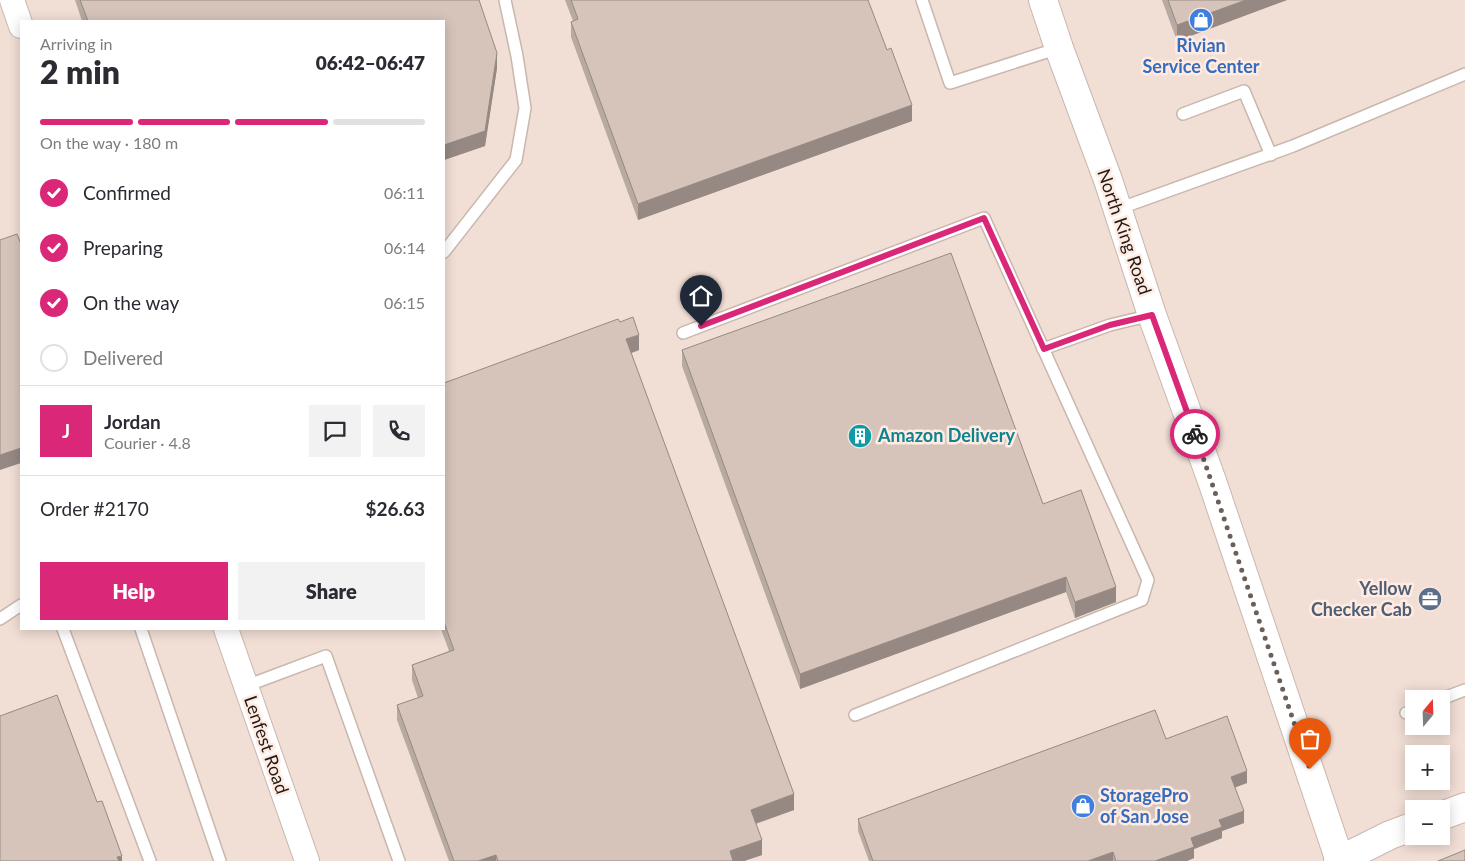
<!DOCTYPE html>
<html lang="en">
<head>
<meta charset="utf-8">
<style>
	body { margin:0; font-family:Lato,sans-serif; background:#f2f2f3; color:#2b2b33; height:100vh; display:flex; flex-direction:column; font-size:19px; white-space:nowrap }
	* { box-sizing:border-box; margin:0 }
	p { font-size:16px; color:#7c7c81 }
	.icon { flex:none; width:28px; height:28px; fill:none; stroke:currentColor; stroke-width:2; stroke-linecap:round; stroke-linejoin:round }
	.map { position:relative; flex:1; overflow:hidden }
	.details { position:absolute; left:20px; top:20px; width:425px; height:610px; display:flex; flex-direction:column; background:#fff; border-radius:0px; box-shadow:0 2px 12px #0003 }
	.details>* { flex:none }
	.needle { width:32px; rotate:19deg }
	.tools { position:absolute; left:1405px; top:690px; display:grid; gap:10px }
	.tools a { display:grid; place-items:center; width:45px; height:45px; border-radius:0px; background:#fff; box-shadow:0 2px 12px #0003; font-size:25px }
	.pin { position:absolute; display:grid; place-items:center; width:42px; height:42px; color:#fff; margin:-51px -21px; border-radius:50% 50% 50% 0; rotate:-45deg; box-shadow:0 0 5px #0007 }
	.pin .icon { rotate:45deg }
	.courier { position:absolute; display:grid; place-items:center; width:50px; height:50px; margin:-25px; border:4px solid #db2777; border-radius:50%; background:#fff; color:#222; box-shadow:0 1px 6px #0007 }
	.summary em { font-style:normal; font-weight:800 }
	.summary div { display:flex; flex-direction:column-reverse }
	.summary { display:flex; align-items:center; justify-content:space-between; height:85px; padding:0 20px }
	h1 { font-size:32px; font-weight:800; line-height:38px }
	.bar { display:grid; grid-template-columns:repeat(4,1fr); gap:8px 5px; align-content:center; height:60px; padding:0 20px }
	.bar i { height:6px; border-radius:4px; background:#e1e1e2 }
	.bar .current { background:#db2777 }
	.bar p { grid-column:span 4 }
	.line { display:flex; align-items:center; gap:12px; padding:0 20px; border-top:1px solid #e1e1e2 }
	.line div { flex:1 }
	.round { display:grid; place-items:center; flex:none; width:52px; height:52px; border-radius:0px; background:#f2f2f3 }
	ol { padding:0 20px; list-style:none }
	li { display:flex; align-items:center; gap:15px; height:55px }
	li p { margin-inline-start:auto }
	li .icon { padding:5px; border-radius:50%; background:#db2777; color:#fff; stroke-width:4 }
	li:last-child { color:#7c7c81 }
	li i { width:28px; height:28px; border:2px solid #e1e1e2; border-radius:50% }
	.cta { display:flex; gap:10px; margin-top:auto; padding:10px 20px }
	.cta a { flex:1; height:58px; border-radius:0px; background:#db2777; color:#fff; font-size:20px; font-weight:800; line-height:58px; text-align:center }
	.cta a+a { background:#f2f2f3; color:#2b2b33 }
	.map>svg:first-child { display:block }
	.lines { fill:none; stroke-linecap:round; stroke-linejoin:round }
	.service-casing { stroke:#c9b7ae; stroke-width:14 }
	.minor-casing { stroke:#c9b7ae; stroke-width:26 }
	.tertiary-casing { stroke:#c9b7ae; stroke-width:30 }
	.secondary-casing { stroke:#c9b7ae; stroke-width:30 }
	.service { stroke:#fff; stroke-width:11 }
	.minor { stroke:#fff; stroke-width:24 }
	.tertiary { stroke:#fff; stroke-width:28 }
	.secondary { stroke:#fff; stroke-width:28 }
	.wall { fill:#b8a9a1 }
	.shaded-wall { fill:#968983 }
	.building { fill:#d6c4bb; stroke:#968983 }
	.done { stroke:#6a5f5a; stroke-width:5; stroke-dasharray:0 9 }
	.route { stroke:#db2777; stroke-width:6 }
	.labels { text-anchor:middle; stroke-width:5; stroke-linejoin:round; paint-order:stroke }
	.shop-label { font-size:18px; font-weight:bold; fill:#366cbe; stroke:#ffebe2 }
	.street-label { font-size:18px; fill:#211b17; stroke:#ffebe2 }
	.culture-label { font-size:18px; font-weight:bold; fill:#0d838f; stroke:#ffebe2; text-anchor:start }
	.service-label { font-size:18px; font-weight:bold; fill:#4e5e75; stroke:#ffebe2; text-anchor:end }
</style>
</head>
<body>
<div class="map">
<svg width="1465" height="861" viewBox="0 0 1465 861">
	<rect width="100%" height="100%" fill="#f1ded5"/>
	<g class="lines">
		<g class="service-casing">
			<g id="service">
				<path d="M922,0L950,83L1059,48"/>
				<path d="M1183,114L1244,91L1271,155"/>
				<path d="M1118,209L1293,146L1465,74"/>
				<path d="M444,252L516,160L525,108L517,56L505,0"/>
				<path d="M683,333L984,218L1148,580L1142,600L855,715"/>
				<path d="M1043,349L1110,325L1152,315"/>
				<path d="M0,619L21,605"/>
				<path d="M63,629L150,861"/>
				<path d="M141,629L220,861"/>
				<path d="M246,686L326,656L399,861"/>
				<path d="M1441,699L1465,690"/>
				<path d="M1406,713L1414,710"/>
			</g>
		</g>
		<g class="minor-casing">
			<g id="minor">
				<path d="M12,0L21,26"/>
				<path d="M226,629L307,861"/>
			</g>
		</g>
		<g class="tertiary-casing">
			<g id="tertiary">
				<path d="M1441,816L1465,807"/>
				<path d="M1338,861L1390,835L1414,826"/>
			</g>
		</g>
		<g class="secondary-casing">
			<path id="secondary" d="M1043,0L1059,48L1108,180L1152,315L1212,481L1340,861"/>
		</g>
		<use href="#service" class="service"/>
		<use href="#minor" class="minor"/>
		<use href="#tertiary" class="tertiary"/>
		<use href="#secondary" class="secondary"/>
	</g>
	<g class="wall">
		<path d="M75,0H479L497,68L485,146L444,160V21H82Z"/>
		<path d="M565,0H868L912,121L638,220L571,37V22L573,21Z"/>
		<path d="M1162,0H1287L1177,41Z"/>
		<path d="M620,322L639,350L631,353L794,810L756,824L762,855L744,861H449L397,720V705L418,698L412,680V665L449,651L441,629H444V383Z"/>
		<path d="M682,350L1043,504L1116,602L1075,618L1066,592L800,689L682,366Z"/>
		<path d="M1166,739L1247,783L1235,787L1244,823L1222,831V838L1194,849V858L1187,861H869L858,831V819Z"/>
	</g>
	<g class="shaded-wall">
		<path d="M1246,0H1287L1177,41V25Z"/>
		<path d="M497,53V68L485,146L444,160V145Z"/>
		<path d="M912,105V121L638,220V204Z"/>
		<path d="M639,335V350L626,355V339Z"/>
		<path d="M21,448V463L0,470V455Z"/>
		<path d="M1066,577V592L800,689V674Z"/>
		<path d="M1116,587V602L1075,618V602Z"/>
		<path d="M1247,771V783L1231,789V777Z"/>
		<path d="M794,794V810L751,825V810Z"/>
		<path d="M1244,811V823L1222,831V838L1194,849V858L1187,861H1155L1219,820Z"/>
		<path d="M762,840V855L744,861H730V851Z"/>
		<path d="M1113,852V861H1088Z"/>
		<path d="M496,855V861H478Z"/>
		<path d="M122,856V861H117V857Z"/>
	</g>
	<g class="building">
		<path d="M80,0H479L497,53L485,131L444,145V21H88Z"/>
		<path d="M571,0H868L887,50L891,48L912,105L638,204L571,22L578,19Z"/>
		<path d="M1168,0H1246L1177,25Z"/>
		<path d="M17,234L21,244V448L0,455V240Z"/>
		<path d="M951,253L1043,504L1081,490L1116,587L1075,602L1066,577L800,674L682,350Z"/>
		<path d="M633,317L639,335L626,339L794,794L751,810L762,840L730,851L733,861H498L496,855L478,861H454L397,705L423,696L412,665L454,650L444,622V383L618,319L620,322Z"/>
		<path d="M57,695L97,802L102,801L122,856L117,857L119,861H0V716Z"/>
		<path d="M1155,710L1166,739L1227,716L1247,771L1231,777L1244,811L1219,820L1222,827L1191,838L1194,847L1155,861H1116L1113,852L1088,861H873L858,819Z"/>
		<path d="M1465,850V861H1438Z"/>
	</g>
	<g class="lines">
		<path class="done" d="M1195,434L1310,769"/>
		<path class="route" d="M701,326L984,218L1044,349L1110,325L1152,315L1195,434"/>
	</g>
	<defs>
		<g id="shop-disc" transform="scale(1.25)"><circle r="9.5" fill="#3f7fe0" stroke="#ffebe2"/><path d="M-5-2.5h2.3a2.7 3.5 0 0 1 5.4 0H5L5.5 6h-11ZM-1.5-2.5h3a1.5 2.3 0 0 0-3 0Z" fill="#fff"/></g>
		<g id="building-disc" transform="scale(1.25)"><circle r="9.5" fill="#0f9aa8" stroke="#ffebe2"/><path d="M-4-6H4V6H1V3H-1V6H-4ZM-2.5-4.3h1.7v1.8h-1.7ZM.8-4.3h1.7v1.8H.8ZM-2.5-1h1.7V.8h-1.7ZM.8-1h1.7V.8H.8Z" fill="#fff"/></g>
		<g id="office-disc" transform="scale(1.25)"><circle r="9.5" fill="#5c6f8a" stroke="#ffebe2"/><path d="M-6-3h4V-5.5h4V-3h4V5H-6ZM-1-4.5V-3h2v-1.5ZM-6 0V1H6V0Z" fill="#fff"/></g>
	</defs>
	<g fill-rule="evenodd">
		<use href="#shop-disc" x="1201" y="20"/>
		<use href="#building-disc" x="860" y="436"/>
		<use href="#office-disc" x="1430" y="599"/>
		<use href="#shop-disc" x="1083" y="806"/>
	</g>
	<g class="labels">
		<g class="shop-label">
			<text x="1201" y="52">Rivian<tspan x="1201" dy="21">Service Center</tspan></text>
			<text x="1100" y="802" text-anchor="start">StoragePro<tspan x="1100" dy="21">of San Jose</tspan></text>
		</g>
		<g class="street-label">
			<text transform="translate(1124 232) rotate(71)" y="6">North King Road</text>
			<text transform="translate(266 745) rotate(71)" y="6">Lenfest Road</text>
		</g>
		<g class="culture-label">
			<text x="878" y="442">Amazon Delivery</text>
		</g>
		<g class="service-label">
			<text x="1412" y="595">Yellow<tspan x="1412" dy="21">Checker Cab</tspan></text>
		</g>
	</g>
</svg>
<div class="tools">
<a><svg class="needle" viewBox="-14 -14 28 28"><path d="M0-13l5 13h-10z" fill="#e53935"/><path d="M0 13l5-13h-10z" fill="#7c7c81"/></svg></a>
<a>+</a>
<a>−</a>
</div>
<div class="pin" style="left:1310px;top:769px;background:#ea580c"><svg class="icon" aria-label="bag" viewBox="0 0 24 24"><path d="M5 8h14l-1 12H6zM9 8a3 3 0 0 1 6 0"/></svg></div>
<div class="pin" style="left:701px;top:326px;background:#1f2937"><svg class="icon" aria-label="home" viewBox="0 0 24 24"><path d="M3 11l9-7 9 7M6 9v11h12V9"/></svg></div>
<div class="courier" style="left:1195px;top:434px"><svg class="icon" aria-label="bike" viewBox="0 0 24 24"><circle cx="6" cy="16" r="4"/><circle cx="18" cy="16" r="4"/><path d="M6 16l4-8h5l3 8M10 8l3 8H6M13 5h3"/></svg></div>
<section class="details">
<div class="summary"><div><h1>2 min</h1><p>Arriving in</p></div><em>06:42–06:47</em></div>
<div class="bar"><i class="current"></i><i class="current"></i><i class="current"></i><i></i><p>On the way · 180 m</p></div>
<ol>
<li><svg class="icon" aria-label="check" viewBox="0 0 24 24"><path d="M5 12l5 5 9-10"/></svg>Confirmed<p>06:11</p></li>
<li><svg class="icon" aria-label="check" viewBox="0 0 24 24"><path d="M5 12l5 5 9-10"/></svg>Preparing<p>06:14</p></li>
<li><svg class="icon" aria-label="check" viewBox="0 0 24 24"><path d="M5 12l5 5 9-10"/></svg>On the way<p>06:15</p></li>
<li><i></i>Delivered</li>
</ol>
<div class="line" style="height:90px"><b class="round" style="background:#db2777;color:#fff">J</b><div><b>Jordan</b><p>Courier · 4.8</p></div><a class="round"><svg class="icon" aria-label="chat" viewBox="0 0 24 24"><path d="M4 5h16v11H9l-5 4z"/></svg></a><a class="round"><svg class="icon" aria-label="phone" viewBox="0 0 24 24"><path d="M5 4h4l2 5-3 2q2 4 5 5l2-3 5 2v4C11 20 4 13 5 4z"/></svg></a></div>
<div class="line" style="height:65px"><div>Order #2170</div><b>$26.63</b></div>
<div class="cta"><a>Help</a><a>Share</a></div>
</section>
</div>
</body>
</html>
